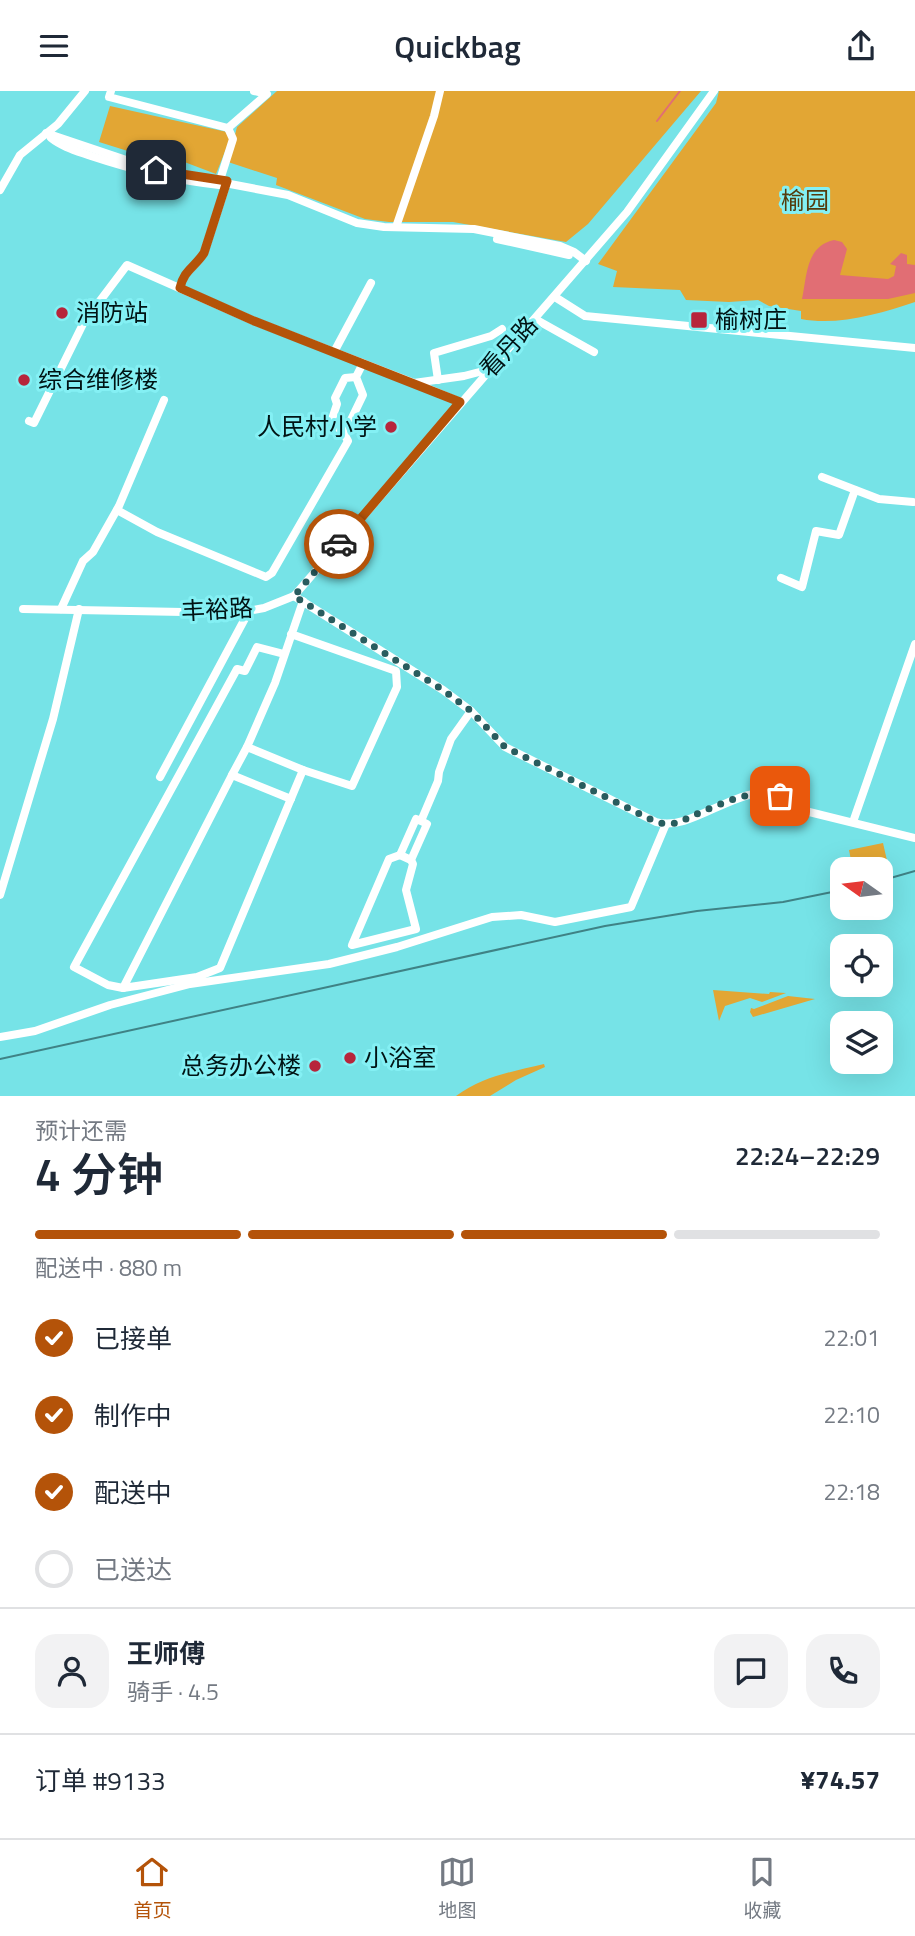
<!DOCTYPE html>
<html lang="zh">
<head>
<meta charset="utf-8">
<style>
	body { margin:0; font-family:"Titillium Web","Noto Sans SC",sans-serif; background:#f2f2f3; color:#1f2937; height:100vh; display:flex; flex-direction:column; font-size:26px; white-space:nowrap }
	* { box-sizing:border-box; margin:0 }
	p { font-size:23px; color:#747a83 }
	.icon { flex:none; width:38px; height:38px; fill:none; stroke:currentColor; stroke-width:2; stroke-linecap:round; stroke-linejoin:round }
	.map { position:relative; height:1005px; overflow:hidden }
	.panel { display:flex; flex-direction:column; background:#fff; flex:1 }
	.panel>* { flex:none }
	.needle { width:46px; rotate:284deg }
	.controls { position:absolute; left:830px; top:766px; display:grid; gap:14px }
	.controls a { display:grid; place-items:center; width:63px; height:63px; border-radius:14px; background:#fff; box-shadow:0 7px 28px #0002; font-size:35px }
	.pin { position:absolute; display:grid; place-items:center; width:60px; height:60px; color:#fff; margin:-30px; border-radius:14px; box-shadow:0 4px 10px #0006 }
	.courier { position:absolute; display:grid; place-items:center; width:70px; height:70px; margin:-35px; border:5px solid #b45309; border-radius:50%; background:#fff; color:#222; box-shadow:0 2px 9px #0007 }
	.headline em { font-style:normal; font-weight:600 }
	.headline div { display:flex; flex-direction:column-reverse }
	.headline { display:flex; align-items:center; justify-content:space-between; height:119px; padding:0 35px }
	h1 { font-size:46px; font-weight:600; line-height:52px }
	.bar { display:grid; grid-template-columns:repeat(4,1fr); gap:10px 7px; align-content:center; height:84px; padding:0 35px }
	.bar i { height:9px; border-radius:5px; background:#e0e1e3 }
	.bar .on { background:#b45309 }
	.bar p { grid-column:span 4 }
	.line { display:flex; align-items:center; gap:18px; padding:0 35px; border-top:2px solid #e0e1e3 }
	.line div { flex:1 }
	.round { display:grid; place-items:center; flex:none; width:74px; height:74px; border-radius:21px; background:#f2f2f3 }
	ol { padding:0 35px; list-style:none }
	li { display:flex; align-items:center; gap:21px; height:77px }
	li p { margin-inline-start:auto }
	li .icon { padding:7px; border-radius:50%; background:#b45309; color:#fff; stroke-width:4 }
	li:last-child { color:#747a83 }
	li i { width:38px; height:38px; border:4px solid #e0e1e3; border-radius:50% }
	header { display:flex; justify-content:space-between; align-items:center; height:91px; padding:0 35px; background:#fff; font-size:32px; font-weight:600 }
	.menu { display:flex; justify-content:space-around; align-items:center; height:98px; border-top:2px solid #e0e1e3; background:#fff; font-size:19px; color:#747a83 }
	.menu a { display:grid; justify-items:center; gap:4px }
	.menu .on { color:#b45309 }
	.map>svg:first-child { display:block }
	.green { fill:#e2a634 }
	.water { fill:#e16e74 }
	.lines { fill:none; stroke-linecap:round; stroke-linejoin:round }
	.stream { stroke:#e16e74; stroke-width:2 }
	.minor { stroke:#fff; stroke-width:8 }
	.rail { stroke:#3f8285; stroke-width:2 }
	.done { stroke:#295c5e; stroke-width:7; stroke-dasharray:0 12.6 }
	.route { stroke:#b45309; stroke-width:9 }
	.poi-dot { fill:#b7253b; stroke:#84f0f4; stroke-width:2.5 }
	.labels { text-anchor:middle; stroke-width:6; stroke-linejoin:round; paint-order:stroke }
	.park-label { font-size:24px; fill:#543b0d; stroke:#84f0f4 }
	.poi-label { font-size:24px; fill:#001314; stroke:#84f0f4; text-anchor:start }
	.street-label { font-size:24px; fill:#001314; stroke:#84f0f4 }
</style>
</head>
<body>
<header><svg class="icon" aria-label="menu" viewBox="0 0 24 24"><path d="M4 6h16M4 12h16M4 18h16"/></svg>Quickbag<svg class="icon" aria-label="share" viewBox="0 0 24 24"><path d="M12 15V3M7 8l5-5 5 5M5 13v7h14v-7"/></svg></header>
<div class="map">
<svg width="915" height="1005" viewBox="0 0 915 1005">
	<rect width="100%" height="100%" fill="#76e3e7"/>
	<g class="green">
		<path d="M277,0H701L588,133L566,151L453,131H389L365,128L276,94L277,87L228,71L237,36Z"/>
		<path d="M719,0H915V211C880,223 837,235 801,228V220L769,215L758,209L729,211L686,209L680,199L613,196L617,180L598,173L716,12Z"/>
		<path d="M110,15L227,41L230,48L216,83L158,61L150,67L99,51Z"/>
		<path d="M883,752L888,774L868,779H853L849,759Z"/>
		<path d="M713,899L769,903L770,901L786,902L762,911L750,907L725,915L719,930Z"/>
		<path d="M788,905L815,908L753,926L750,921L751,917L754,918Z"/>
		<path d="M544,973L545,976L516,989L490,1005H456C484,985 511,981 544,973Z"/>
	</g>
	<path class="water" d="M834,149L842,151L847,158L840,184L888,188L894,185L896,175L890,173L901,162L907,164V173L915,174V202L888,208H802C807,184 806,155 834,149Z"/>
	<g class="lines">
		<path class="stream" d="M657,30L680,0"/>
		<g class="minor">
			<path d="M111,0L109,6L228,37"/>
			<path d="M228,37L267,3L254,0"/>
			<path d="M46,42L156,79L288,104L357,132L384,136L474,138L560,155L574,161L586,170"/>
			<path d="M51,47C62,56 77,60 91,65C133,79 174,89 219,94"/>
			<path d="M220,89L233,48L228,37"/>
			<path d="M0,99L20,64L58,33L85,0"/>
			<path d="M396,136L434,25L440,0"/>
			<path d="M497,148L569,164"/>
			<path d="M180,197C184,179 195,177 204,162L227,91"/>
			<path d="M555,206L585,225L915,257"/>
			<path d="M535,228L594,261"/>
			<path d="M334,261L371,192"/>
			<path d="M438,289L434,262L491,245L502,238"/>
			<path d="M417,293L460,311"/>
			<path d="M29,330L34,332L84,231L127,174L254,230L414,292L464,285L487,279"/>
			<path d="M342,339L336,336L332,328L337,313L335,307L345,287L356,286"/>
			<path d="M822,386L879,408L913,411"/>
			<path d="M117,419L157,441L266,486L272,482L348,350L342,339L349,333L363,304L356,286L363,272"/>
			<path d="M781,487L802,496L816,440L839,444L855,399"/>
			<path d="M294,505L443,599L471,620L505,656L656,731C697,744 757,672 793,717L915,747"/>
			<path d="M23,518L237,522L264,517L294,505L627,121L714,0"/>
			<path d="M61,518L83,470L93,461L119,415L164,309"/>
			<path d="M291,543L396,580L397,596L352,695L303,679L247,656L275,592L303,510"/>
			<path d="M247,656L232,684L291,708"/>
			<path d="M232,684L123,897L197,886L220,877L303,679"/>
			<path d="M160,686L249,520"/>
			<path d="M421,730L427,733L411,769L400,764L416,728L421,730L438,690L439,681L451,648L471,620"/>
			<path d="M853,731L915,553"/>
			<path d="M400,764L389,768L352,854L416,838L406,799L413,773L411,769"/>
			<path d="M0,804L53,628L79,518"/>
			<path d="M123,897L108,894L74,876L237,578L245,580L257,556L284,563"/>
			<path d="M0,946L35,940L110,914L190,893L329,873L397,856L492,826L521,824L555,831L631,816L666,733"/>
		</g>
		<g class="rail">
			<path d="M880,790L915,780"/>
			<path d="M0,968L605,835L697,820L783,811L842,799"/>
		</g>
	</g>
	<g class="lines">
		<path class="done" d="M339,453L294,505L443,599L471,620L505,656L656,731L666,733L677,732C703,721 752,694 780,705"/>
		<path class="route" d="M156,79L227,90L204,162C194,177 184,179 180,197L254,230L460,311L339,453"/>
	</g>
	<g class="poi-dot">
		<circle cx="62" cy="222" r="7"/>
		<rect x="690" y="220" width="18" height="18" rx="3.5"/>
		<circle cx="24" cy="289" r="7"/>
		<circle cx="391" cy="336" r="7"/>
		<circle cx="350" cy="967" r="7"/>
		<circle cx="315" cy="975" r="7"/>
	</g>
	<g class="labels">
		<g class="park-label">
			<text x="805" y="118">榆园</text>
		</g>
		<g class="poi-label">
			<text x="76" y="230">消防站</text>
			<text x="715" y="237">榆树庄</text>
			<text x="38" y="297">综合维修楼</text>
			<text x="377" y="344" text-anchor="end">人民村小学</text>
			<text x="364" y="975">小浴室</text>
			<text x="301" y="983" text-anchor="end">总务办公楼</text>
		</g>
		<g class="street-label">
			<text transform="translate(509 256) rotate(-48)" y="8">看丹路</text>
			<text transform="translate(217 519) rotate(-3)" y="8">丰裕路</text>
		</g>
	</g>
</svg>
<div class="controls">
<a><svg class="needle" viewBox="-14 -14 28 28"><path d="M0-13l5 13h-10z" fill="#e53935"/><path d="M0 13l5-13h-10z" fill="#747a83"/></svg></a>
<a><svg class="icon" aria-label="locate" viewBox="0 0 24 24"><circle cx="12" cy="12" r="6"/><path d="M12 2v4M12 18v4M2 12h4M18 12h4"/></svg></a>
<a><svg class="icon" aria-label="layers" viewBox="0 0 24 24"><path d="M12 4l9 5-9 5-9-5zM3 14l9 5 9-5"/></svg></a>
</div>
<div class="pin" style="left:780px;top:705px;background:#ea580c"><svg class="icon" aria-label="bag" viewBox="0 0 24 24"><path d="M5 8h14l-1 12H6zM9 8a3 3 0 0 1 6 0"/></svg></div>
<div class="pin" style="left:156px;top:79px;background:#1f2937"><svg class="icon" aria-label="home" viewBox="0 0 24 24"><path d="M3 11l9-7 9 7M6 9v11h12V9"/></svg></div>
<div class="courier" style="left:339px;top:453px"><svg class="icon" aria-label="car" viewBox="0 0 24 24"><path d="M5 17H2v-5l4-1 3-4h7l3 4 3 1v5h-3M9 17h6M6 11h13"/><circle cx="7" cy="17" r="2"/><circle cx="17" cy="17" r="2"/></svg></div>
</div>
<section class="panel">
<div class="headline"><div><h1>4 分钟</h1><p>预计还需</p></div><em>22:24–22:29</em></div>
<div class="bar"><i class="on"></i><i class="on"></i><i class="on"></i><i></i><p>配送中 · 880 m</p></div>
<ol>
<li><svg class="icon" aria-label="check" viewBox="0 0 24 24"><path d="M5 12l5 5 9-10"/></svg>已接单<p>22:01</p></li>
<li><svg class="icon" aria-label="check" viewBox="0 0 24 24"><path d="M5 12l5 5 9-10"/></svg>制作中<p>22:10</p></li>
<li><svg class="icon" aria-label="check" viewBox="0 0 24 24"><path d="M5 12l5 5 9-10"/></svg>配送中<p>22:18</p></li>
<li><i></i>已送达</li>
</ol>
<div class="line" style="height:126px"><a class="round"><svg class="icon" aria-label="person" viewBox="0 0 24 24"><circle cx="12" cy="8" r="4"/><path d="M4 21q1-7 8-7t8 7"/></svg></a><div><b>王师傅</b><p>骑手 · 4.5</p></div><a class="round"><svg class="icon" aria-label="chat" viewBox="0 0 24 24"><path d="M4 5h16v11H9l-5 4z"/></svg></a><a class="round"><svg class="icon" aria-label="phone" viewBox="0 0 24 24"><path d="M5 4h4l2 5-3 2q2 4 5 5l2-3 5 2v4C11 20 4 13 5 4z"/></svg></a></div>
<div class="line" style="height:91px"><div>订单 #9133</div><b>¥74.57</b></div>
</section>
<nav class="menu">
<a class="on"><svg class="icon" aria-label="home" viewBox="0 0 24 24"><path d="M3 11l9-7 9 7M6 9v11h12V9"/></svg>首页</a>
<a><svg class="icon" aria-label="map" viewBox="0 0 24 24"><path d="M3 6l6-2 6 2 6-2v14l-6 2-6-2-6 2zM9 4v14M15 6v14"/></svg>地图</a>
<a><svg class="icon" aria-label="saved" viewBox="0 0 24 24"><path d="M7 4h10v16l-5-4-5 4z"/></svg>收藏</a>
</nav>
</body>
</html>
